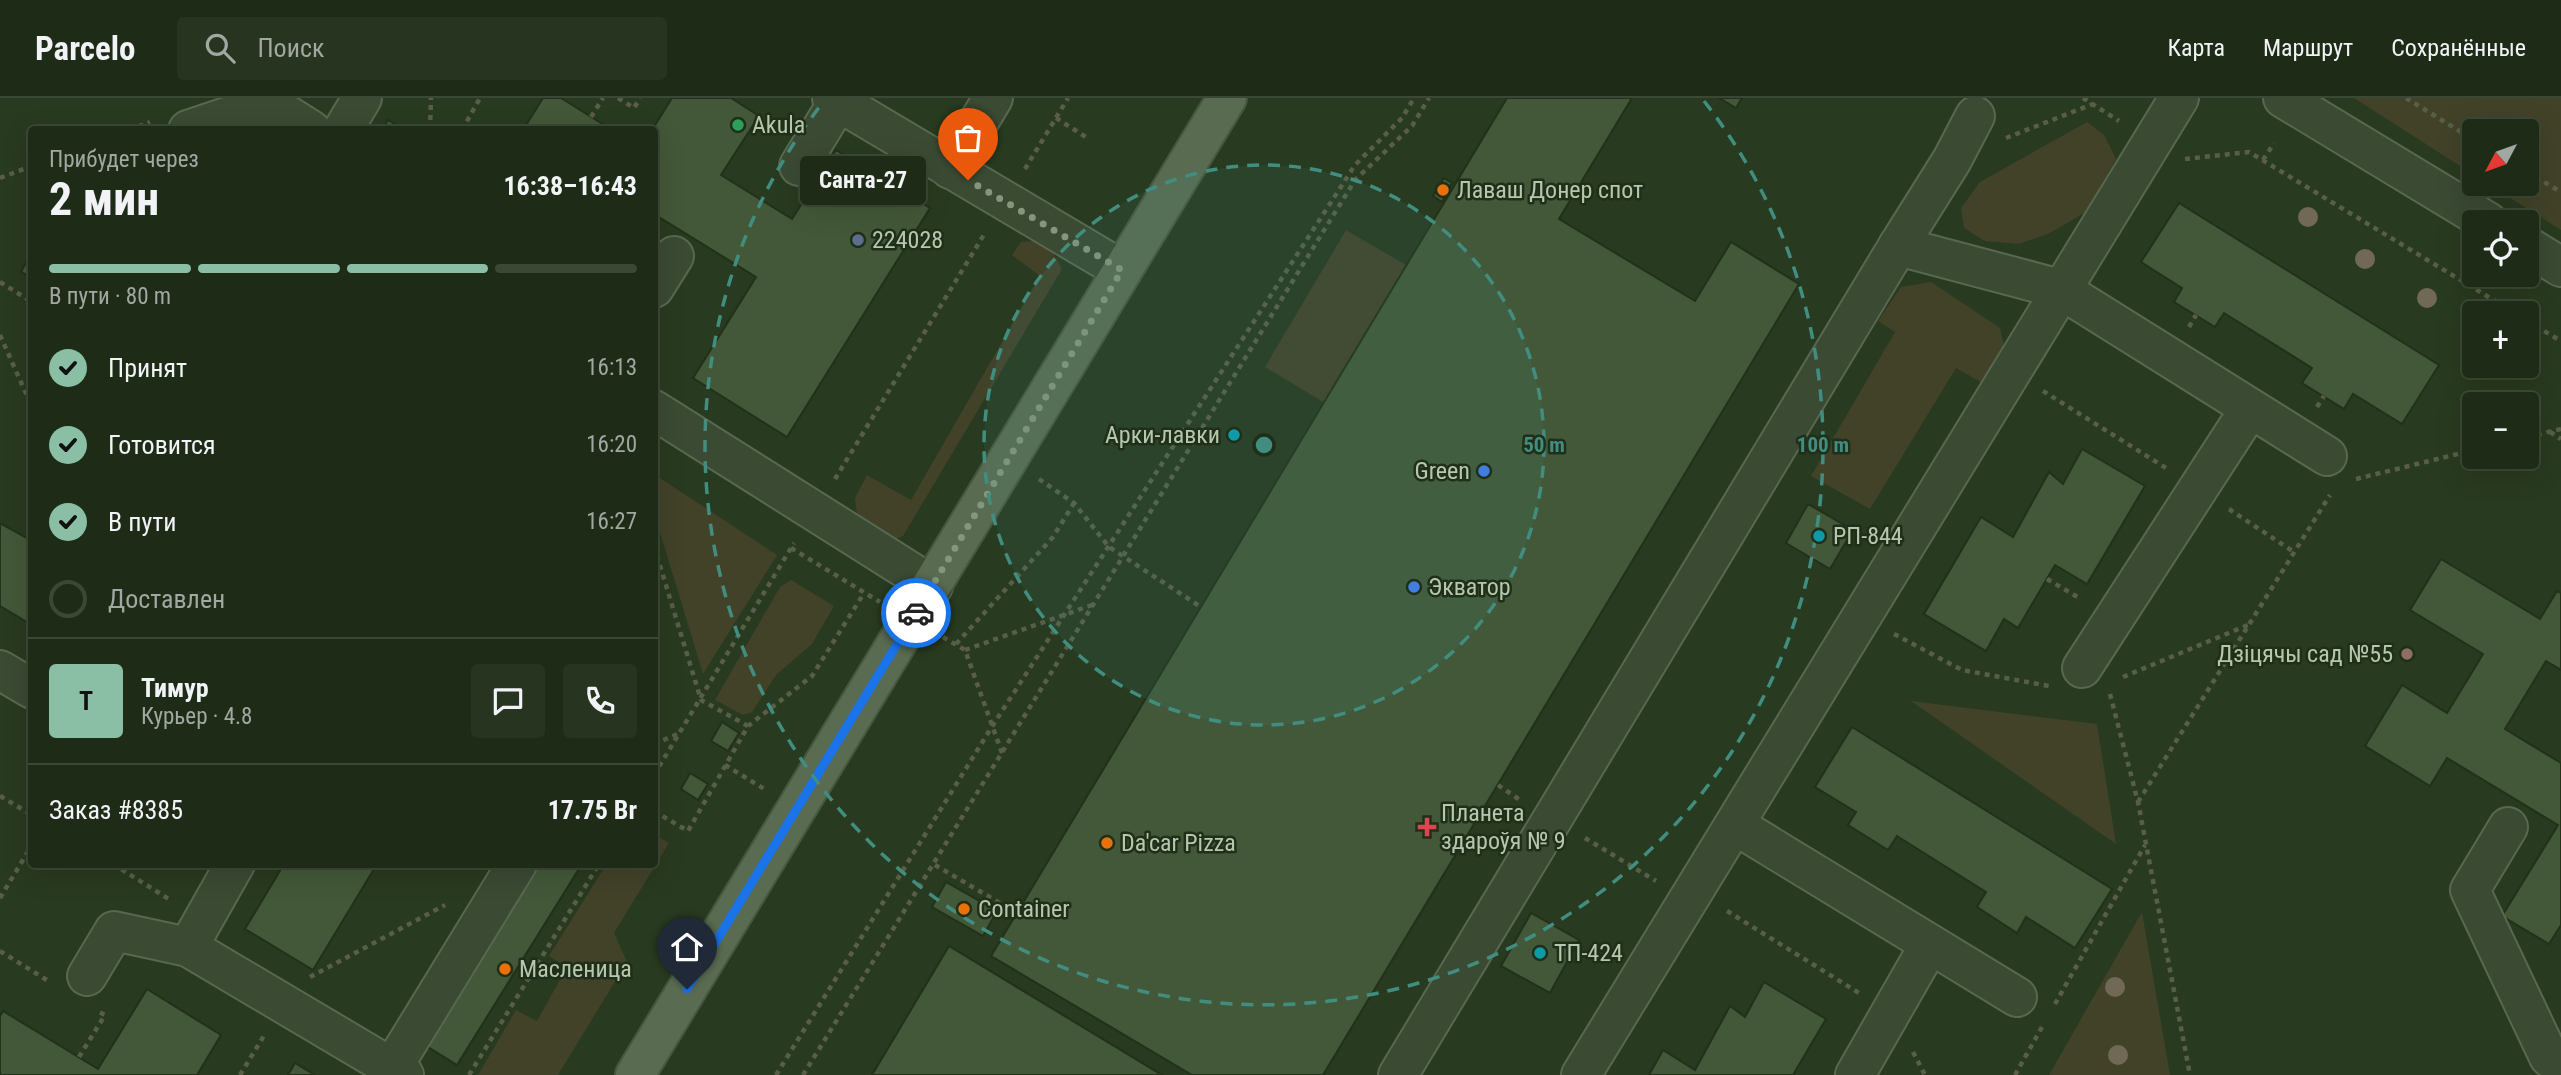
<!DOCTYPE html>
<html lang="ru">
<head>
<meta charset="utf-8">
<style>
	body { margin:0; font-family:"Roboto Condensed",sans-serif; background:#263420; color:#f1f3f6; height:100vh; display:flex; flex-direction:column; font-size:26px; white-space:nowrap }
	* { box-sizing:border-box; margin:0 }
	p { font-size:23px; color:#a1a7a1 }
	.icon { flex:none; width:38px; height:38px; fill:none; stroke:currentColor; stroke-width:2; stroke-linecap:round; stroke-linejoin:round }
	.map { position:relative; flex:1; overflow:hidden }
	.panel { position:absolute; left:28px; top:28px; width:630px; height:742px; display:flex; flex-direction:column; background:#1e2c17; border-radius:7px; box-shadow:0 7px 28px #0002,0 0 0 2px #3c4836 }
	.panel>* { flex:none }
	.needle { width:46px; rotate:229deg }
	.controls { position:absolute; left:2462px; top:21px; display:grid; gap:14px }
	.controls a { display:grid; place-items:center; width:77px; height:77px; border-radius:7px; background:#1e2c17; box-shadow:0 7px 28px #0002,0 0 0 2px #3c4836; font-size:35px }
	.pin { position:absolute; display:grid; place-items:center; width:60px; height:60px; color:#fff; margin:-72px -30px; border-radius:50% 50% 50% 0; rotate:-45deg; box-shadow:0 0 7px #0007 }
	.pin .icon { rotate:45deg }
	.courier { position:absolute; display:grid; place-items:center; width:70px; height:70px; margin:-35px; border:5px solid #1a73e8; border-radius:50%; background:#fff; color:#222; box-shadow:0 2px 9px #0007 }
	.bubble { position:absolute; height:49px; border-radius:7px; background:#1e2c17; box-shadow:0 7px 28px #0002,0 0 0 2px #3c4836; font-size:23px; font-weight:700; line-height:49px; text-align:center }
	.head em { font-style:normal; font-weight:700 }
	.head div { display:flex; flex-direction:column-reverse }
	.head { display:flex; align-items:center; justify-content:space-between; height:119px; padding:0 21px }
	h1 { font-size:46px; font-weight:700; line-height:52px }
	.bar { display:grid; grid-template-columns:repeat(4,1fr); gap:10px 7px; align-content:center; height:84px; padding:0 21px }
	.bar i { height:9px; border-radius:5px; background:#3c4836 }
	.bar .active { background:#8abfa5 }
	.bar p { grid-column:span 4 }
	.line { display:flex; align-items:center; gap:18px; padding:0 21px; border-top:2px solid #3c4836 }
	.line div { flex:1 }
	.round { display:grid; place-items:center; flex:none; width:74px; height:74px; border-radius:7px; background:#263420 }
	ol { padding:0 21px; list-style:none }
	li { display:flex; align-items:center; gap:21px; height:77px }
	li p { margin-inline-start:auto }
	li .icon { padding:7px; border-radius:50%; background:#8abfa5; color:#111; stroke-width:4 }
	li:last-child { color:#a1a7a1 }
	li i { width:38px; height:38px; border:4px solid #3c4836; border-radius:50% }
	header { display:flex; align-items:center; gap:42px; box-sizing:border-box; height:98px; padding:0 35px; background:#1e2c17; border-bottom:2px solid #3c4836 }
	header strong { font-size:33px }
	nav { display:flex; gap:38px; margin-inline-start:auto; font-size:24px }
	.search { width:490px; height:63px; background:#263420; display:flex; align-items:center; gap:18px; box-sizing:border-box; padding:0 24px; border-radius:7px; color:#a1a7a1; font-size:26px }
	.map>svg:first-child { display:block }
	.green { fill:#424229 }
	.building { fill:#435838; stroke:#22311a; stroke-width:2 }
	.lines { fill:none; stroke-linecap:round; stroke-linejoin:round }
	.minor-casing { stroke:#586850; stroke-width:42 }
	.major-casing { stroke:#47573f; stroke-width:42 }
	.path { stroke:#595f46; stroke-width:4.5; stroke-dasharray:5 5; stroke-linecap:butt }
	.minor { stroke:#3a4a33; stroke-width:38 }
	.major { stroke:#596b51; stroke-width:38 }
	.tree { fill:#716955 }
	.done { stroke:#84967b; stroke-width:7; stroke-dasharray:0 12.6 }
	.route { stroke:#1a73e8; stroke-width:9 }
	.ring { fill:none; stroke:#418e81; stroke-width:3.5; stroke-dasharray:12 9 }
	.leisure-dot { fill:#2e9e5b; stroke:#202f19; stroke-width:2.5 }
	.food-dot { fill:#e8710a; stroke:#202f19; stroke-width:2.5 }
	.service-dot { fill:#5c6f8a; stroke:#202f19; stroke-width:2.5 }
	.culture-dot { fill:#0f9aa8; stroke:#202f19; stroke-width:2.5 }
	.shop-dot { fill:#3f7fe0; stroke:#202f19; stroke-width:2.5 }
	.education-dot { fill:#8d6e63; stroke:#202f19; stroke-width:2.5 }
	.health-dot { fill:#e0444e; stroke:#202f19; stroke-width:2.5 }
	.labels { text-anchor:middle; stroke-width:5; stroke-linejoin:round; paint-order:stroke }
	.poi-label { font-size:24px; fill:#b5c7ad; stroke:#202f19; text-anchor:start }
	.centre { fill:#418e81; stroke:#202f19; stroke-width:3.5 }
	.ring-label { font-size:21px; text-anchor:middle; font-weight:bold; fill:#418e81; stroke:#202f19; stroke-width:5; stroke-linejoin:round; paint-order:stroke }
</style>
</head>
<body>
<header>
<strong>Parcelo</strong>
<div class="search"><svg class="icon" aria-label="search" viewBox="0 0 24 24"><circle cx="10" cy="10" r="6"/><path d="M15 15l6 6"/></svg>Поиск</div>
<nav><a>Карта</a><a>Маршрут</a><a>Сохранённые</a></nav>
</header>
<div class="map">
<svg width="2561" height="977" viewBox="0 0 2561 977">
	<rect width="100%" height="100%" fill="#283a1f"/>
	<g class="green">
		<path d="M2354,0H2561V132L2488,86H2527V33H2474V77Z"/>
		<path d="M2087,24L2104,37L2116,61L2086,114L2050,135L2019,146L1985,143L1964,130L1961,110L1980,84Z"/>
		<path d="M1346,132L1406,167L1325,305L1265,269Z"/>
		<path d="M1032,143L1051,151L1062,171L903,438L891,443L858,425L855,400L867,377L911,402L1040,178L1012,157L1021,144Z"/>
		<path d="M1931,184L2000,230L2005,252L1986,287L1956,270L1870,411L1811,378L1895,234L1878,223L1901,189Z"/>
		<path d="M654,376L777,457L703,576L655,418Z"/>
		<path d="M791,482L834,508L812,546L776,577L752,614L743,617L715,602L780,489Z"/>
		<path d="M1911,603L2097,626L2116,746Z"/>
		<path d="M655,737L669,745L614,835L627,864L558,977H478L516,912L537,923L567,869L549,858L606,767L654,766Z"/>
		<path d="M2142,814L2170,977H2049Z"/>
	</g>
	<g class="building">
		<path d="M543,0H561L612,32H523Z"/>
		<path d="M672,0H731L759,18L721,77L792,121L836,52L930,110L787,339L693,280L756,179L654,116V32H652Z"/>
		<path d="M1507,0H1632L1559,121L1695,203L1731,144L1799,186L1323,977H1192L991,858Z"/>
		<path d="M1719,0H1742L1736,10Z"/>
		<path d="M388,22L405,32H382Z"/>
		<path d="M1444,80L1452,85L1442,104L1433,98Z"/>
		<path d="M2179,105L2439,267L2402,326L2353,296L2344,311L2302,285L2312,270L2224,215L2215,229L2174,204L2182,190L2141,164Z"/>
		<path d="M32,154V180L21,174Z"/>
		<path d="M2082,351L2145,388L2087,486L2055,467L2018,530L2004,521L1986,553L1924,516L1981,419L2013,439L2049,374L2063,386Z"/>
		<path d="M1808,406L1853,432L1830,471L1786,445Z"/>
		<path d="M0,425L32,443V527L0,508Z"/>
		<path d="M2441,461L2540,521L2557,493L2561,495V572L2546,563L2505,631L2561,665V827L2549,846L2502,818L2558,727L2447,660L2430,688L2365,648L2402,587L2447,615L2483,556L2410,512Z"/>
		<path d="M722,624L739,635L728,653L711,643Z"/>
		<path d="M1852,629L2112,791L2075,850L2026,819L2017,835L1977,809L1986,794L1897,738L1888,752L1848,727L1856,714L1815,689Z"/>
		<path d="M690,675L708,686L698,702L681,691Z"/>
		<path d="M284,766H377L313,872L245,831Z"/>
		<path d="M529,766H582L457,967L420,944Z"/>
		<path d="M946,784L997,813L983,838L932,809Z"/>
		<path d="M1531,815L1579,842L1550,895L1501,868Z"/>
		<path d="M949,848L1162,977H872Z"/>
		<path d="M1764,884L1826,921L1793,977H1649L1663,952L1695,972L1730,908L1745,919Z"/>
		<path d="M147,891L221,937L197,977H0V918L3,913L98,971Z"/>
		<path d="M295,965L315,977H288Z"/>
	</g>
	<g class="lines">
		<g class="minor-casing">
			<g id="minor">
				<path d="M832,0L1122,172"/>
				<path d="M2283,0L2488,124"/>
				<path d="M188,32L268,5L311,32"/>
				<path d="M343,32L362,0"/>
				<path d="M799,68L838,4"/>
				<path d="M950,71L993,0"/>
				<path d="M1898,148L1952,62L1975,18"/>
				<path d="M2527,148L2561,169"/>
				<path d="M654,190L674,158"/>
				<path d="M654,312L933,488"/>
				<path d="M2082,570L2249,312"/>
				<path d="M0,572L32,591"/>
				<path d="M1735,727L2017,899"/>
				<path d="M2508,729L2470,792L2549,959L2561,968"/>
				<path d="M188,849L235,766"/>
				<path d="M87,878L114,833L188,849L404,977"/>
				<path d="M392,970L517,766"/>
				<path d="M1398,977L1898,148L2060,191L2327,358"/>
				<path d="M1581,977L2179,0"/>
				<path d="M1855,977L1930,846"/>
			</g>
		</g>
		<g class="major-casing">
			<path id="major" d="M635,977L1227,0"/>
		</g>
		<g class="path">
			<path d="M618,0L634,10L640,0"/>
			<path d="M2083,0L2119,23"/>
			<path d="M2406,0L2474,42"/>
			<path d="M591,19L603,0"/>
			<path d="M1056,20L1089,41"/>
			<path d="M129,32L150,24"/>
			<path d="M430,32L431,0"/>
			<path d="M462,32L480,0"/>
			<path d="M2006,40L2093,6"/>
			<path d="M2185,61L2249,54L2515,215"/>
			<path d="M2263,62L2274,45"/>
			<path d="M1025,71L1068,0"/>
			<path d="M2527,74L2561,94"/>
			<path d="M0,80L32,68"/>
			<path d="M0,184L32,204"/>
			<path d="M2527,223L2561,243"/>
			<path d="M2189,229L2196,217"/>
			<path d="M0,237L32,309"/>
			<path d="M2043,293L2166,370"/>
			<path d="M2317,309L2324,298"/>
			<path d="M2550,334L2561,341"/>
			<path d="M2527,339L2561,331"/>
			<path d="M835,381L985,135"/>
			<path d="M1039,381L1074,405L1109,449L1201,509"/>
			<path d="M2356,381L2474,352"/>
			<path d="M2229,411L2294,454"/>
			<path d="M654,448L701,602L748,628"/>
			<path d="M791,450L880,504"/>
			<path d="M2047,481L2081,501"/>
			<path d="M1894,536L1962,572L2049,588"/>
			<path d="M943,539L965,552L1002,655"/>
			<path d="M956,546L1053,439L1074,405"/>
			<path d="M965,552L1092,507"/>
			<path d="M2123,579L2248,527"/>
			<path d="M2110,596L2138,704L2190,977"/>
			<path d="M654,646L680,635"/>
			<path d="M725,667L766,692"/>
			<path d="M654,677L794,445"/>
			<path d="M1498,687L1520,702"/>
			<path d="M0,698L32,717"/>
			<path d="M2138,704L2330,397"/>
			<path d="M654,713L688,733L748,628L812,578L864,495"/>
			<path d="M1585,740L1656,783"/>
			<path d="M113,766L172,803"/>
			<path d="M935,767L1017,815"/>
			<path d="M0,800L32,747"/>
			<path d="M1727,813L1859,895"/>
			<path d="M0,853L50,884"/>
			<path d="M310,879L445,807"/>
			<path d="M2055,906L2145,747"/>
			<path d="M1913,954L1925,977"/>
			<path d="M79,959L105,917L99,914"/>
			<path d="M240,977L265,936"/>
			<path d="M469,977L599,766"/>
			<path d="M776,977L993,627L1355,67L1402,20L1414,0"/>
			<path d="M803,977L1355,82L1412,28L1429,0"/>
			<path d="M2015,977L2042,929"/>
		</g>
		<use href="#minor" class="minor"/>
		<use href="#major" class="major"/>
	</g>
	<g class="tree">
		<circle cx="2308" cy="119" r="10"/>
		<circle cx="2365" cy="161" r="10"/>
		<circle cx="2427" cy="200" r="10"/>
		<circle cx="2115" cy="889" r="10"/>
		<circle cx="2118" cy="957" r="10"/>
	</g>
	<g class="lines">
		<path class="done" d="M916,515L1122,172L968,82"/>
		<path class="route" d="M687,891L916,515"/>
	</g>
	<circle cx="1264" cy="347" r="280" fill="#418e81" fill-opacity=".12"/>
	<g class="ring">
		<circle cx="1264" cy="347" r="280"/>
		<path d="M1704 3A559 559 0 1 1 824 3"/>
	</g>
	<circle class="leisure-dot" cx="738" cy="27" r="7"/>
	<g class="food-dot">
		<circle cx="1443" cy="92" r="7"/>
		<circle cx="1107" cy="745" r="7"/>
		<circle cx="964" cy="811" r="7"/>
		<circle cx="505" cy="871" r="7"/>
	</g>
	<circle class="service-dot" cx="858" cy="142" r="7"/>
	<g class="culture-dot">
		<circle cx="1234" cy="337" r="7"/>
		<circle cx="1819" cy="438" r="7"/>
		<circle cx="1540" cy="855" r="7"/>
	</g>
	<g class="shop-dot">
		<circle cx="1484" cy="373" r="7"/>
		<circle cx="1414" cy="489" r="7"/>
	</g>
	<circle class="education-dot" cx="2407" cy="556" r="7"/>
	<path class="health-dot" d="M1423.5 718.5h7v7h7v7h-7v7h-7v-7h-7v-7h7z"/>
	<g class="labels">
		<g class="poi-label">
			<text x="752" y="35">Akula</text>
			<text x="1457" y="100">Лаваш Донер спот</text>
			<text x="872" y="150">224028</text>
			<text x="1220" y="345" text-anchor="end">Арки-лавки</text>
			<text x="1470" y="381" text-anchor="end">Green</text>
			<text x="1833" y="446">РП-844</text>
			<text x="1428" y="497">Экватор</text>
			<text x="2393" y="564" text-anchor="end">Дзіцячы сад №55</text>
			<text x="1441" y="723">Планета<tspan x="1441" dy="28">здароўя № 9</tspan></text>
			<text x="1121" y="753">Da'car Pizza</text>
			<text x="978" y="819">Container</text>
			<text x="1554" y="863">ТП-424</text>
			<text x="519" y="879">Масленица</text>
		</g>
	</g>
	<circle cx="1264" cy="347" r="10" class="centre"/>
	<g class="ring-label">
		<text x="1544" y="354">50 m</text>
		<text x="1823" y="354">100 m</text>
	</g>
</svg>
<div class="controls">
<a><svg class="needle" viewBox="-14 -14 28 28"><path d="M0-13l5 13h-10z" fill="#e53935"/><path d="M0 13l5-13h-10z" fill="#a1a7a1"/></svg></a>
<a><svg class="icon" aria-label="locate" viewBox="0 0 24 24"><circle cx="12" cy="12" r="6"/><path d="M12 2v4M12 18v4M2 12h4M18 12h4"/></svg></a>
<a>+</a>
<a>−</a>
</div>
<div class="pin" style="left:968px;top:82px;background:#ea580c"><svg class="icon" aria-label="bag" viewBox="0 0 24 24"><path d="M5 8h14l-1 12H6zM9 8a3 3 0 0 1 6 0"/></svg></div>
<div class="pin" style="left:687px;top:891px;background:#1f2937"><svg class="icon" aria-label="home" viewBox="0 0 24 24"><path d="M3 11l9-7 9 7M6 9v11h12V9"/></svg></div>
<div class="courier" style="left:916px;top:515px"><svg class="icon" aria-label="car" viewBox="0 0 24 24"><path d="M5 17H2v-5l4-1 3-4h7l3 4 3 1v5h-3M9 17h6M6 11h13"/><circle cx="7" cy="17" r="2"/><circle cx="17" cy="17" r="2"/></svg></div>
<div class="bubble" style="left:800px;top:58px;width:126px">Санта-27</div>
<section class="panel">
<div class="head"><div><h1>2 мин</h1><p>Прибудет через</p></div><em>16:38–16:43</em></div>
<div class="bar"><i class="active"></i><i class="active"></i><i class="active"></i><i></i><p>В пути · 80 m</p></div>
<ol>
<li><svg class="icon" aria-label="check" viewBox="0 0 24 24"><path d="M5 12l5 5 9-10"/></svg>Принят<p>16:13</p></li>
<li><svg class="icon" aria-label="check" viewBox="0 0 24 24"><path d="M5 12l5 5 9-10"/></svg>Готовится<p>16:20</p></li>
<li><svg class="icon" aria-label="check" viewBox="0 0 24 24"><path d="M5 12l5 5 9-10"/></svg>В пути<p>16:27</p></li>
<li><i></i>Доставлен</li>
</ol>
<div class="line" style="height:126px"><b class="round" style="background:#8abfa5;color:#111">Т</b><div><b>Тимур</b><p>Курьер · 4.8</p></div><a class="round"><svg class="icon" aria-label="chat" viewBox="0 0 24 24"><path d="M4 5h16v11H9l-5 4z"/></svg></a><a class="round"><svg class="icon" aria-label="phone" viewBox="0 0 24 24"><path d="M5 4h4l2 5-3 2q2 4 5 5l2-3 5 2v4C11 20 4 13 5 4z"/></svg></a></div>
<div class="line" style="height:91px"><div>Заказ #8385</div><b>17.75 Br</b></div>
</section>
</div>
</body>
</html>
